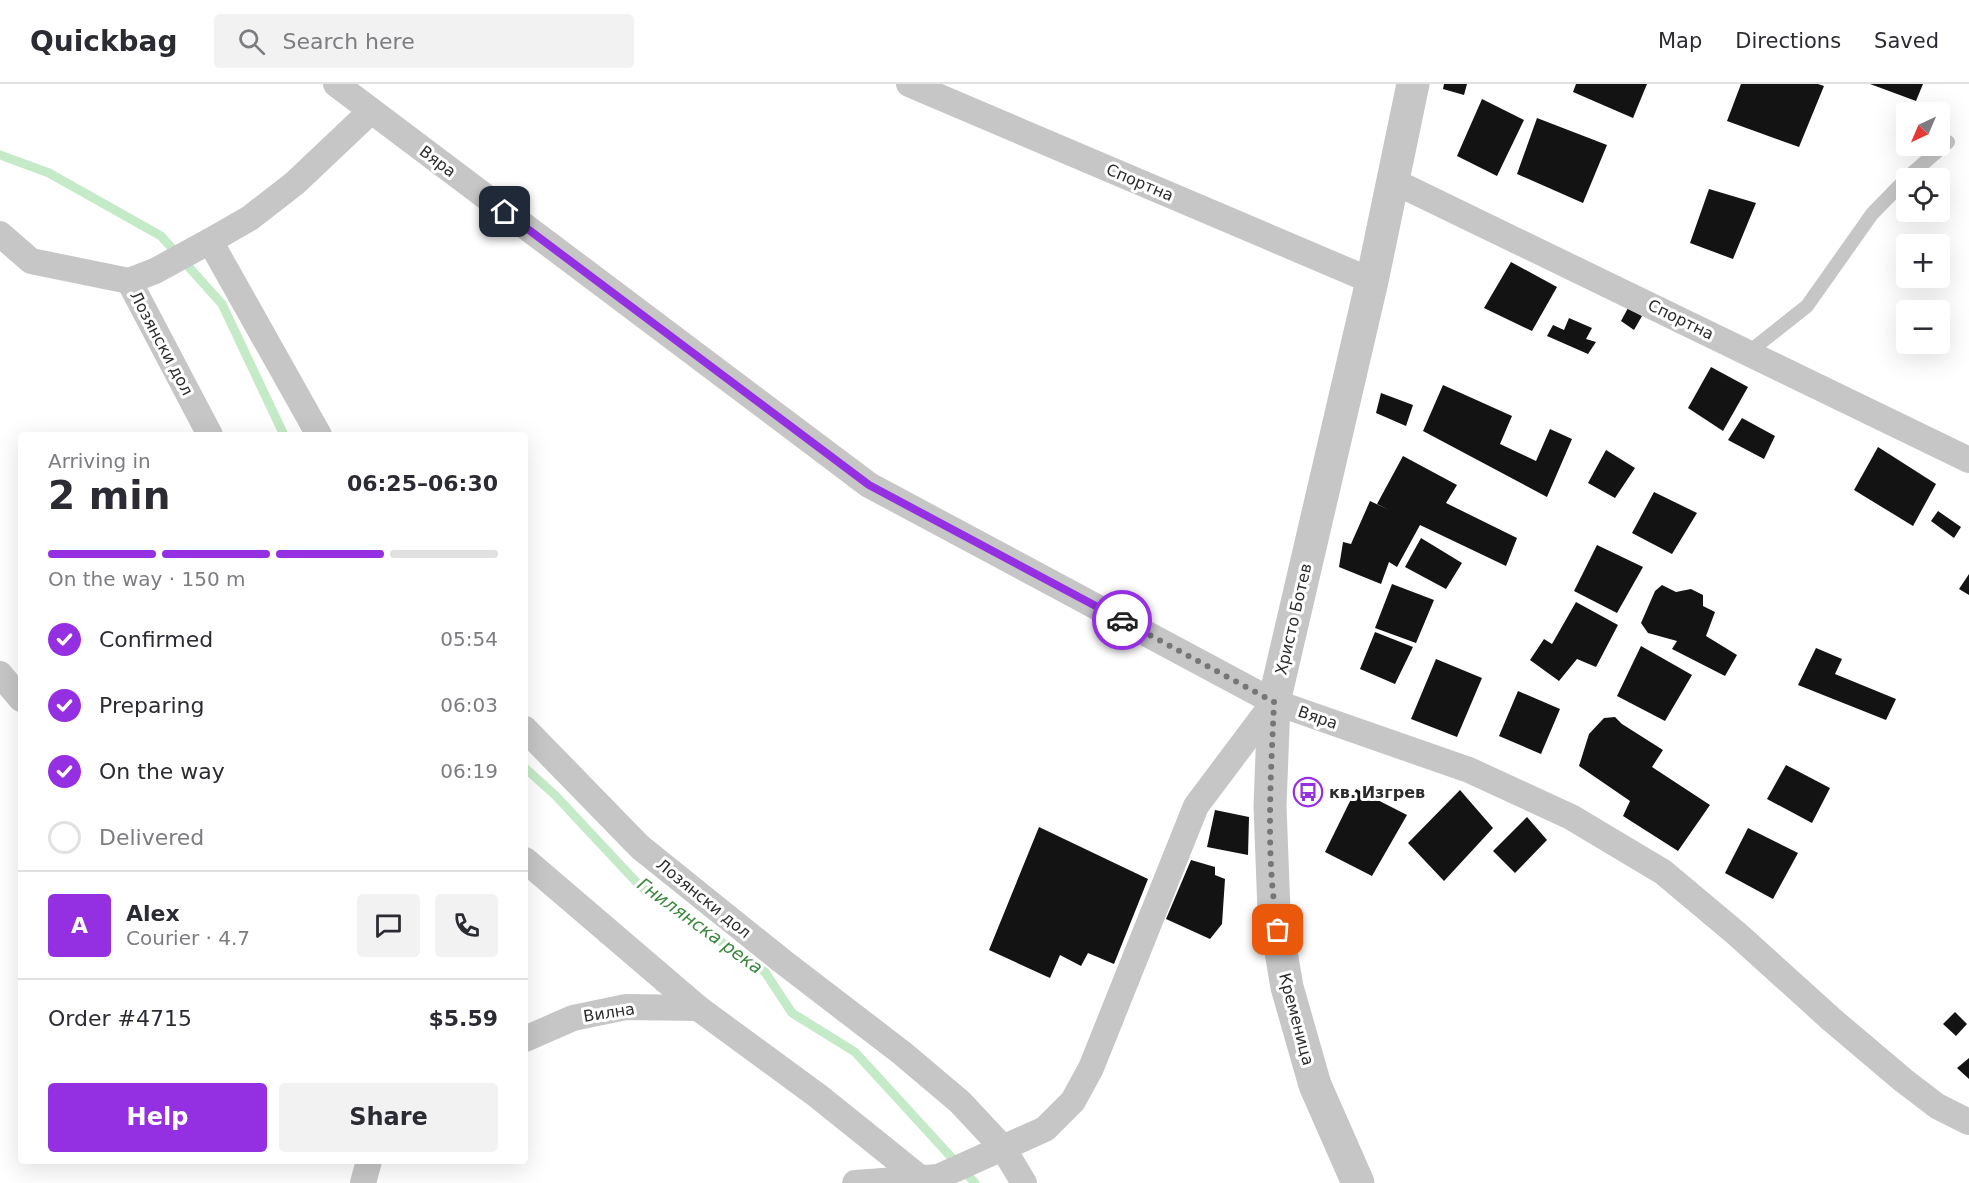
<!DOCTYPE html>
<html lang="en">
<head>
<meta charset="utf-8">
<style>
	body { margin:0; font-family:"DejaVu Sans",sans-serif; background:#f2f2f3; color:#2b2b33; height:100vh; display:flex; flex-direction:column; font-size:22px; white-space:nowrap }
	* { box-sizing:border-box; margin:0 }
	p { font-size:20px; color:#7c7c81 }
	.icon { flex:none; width:33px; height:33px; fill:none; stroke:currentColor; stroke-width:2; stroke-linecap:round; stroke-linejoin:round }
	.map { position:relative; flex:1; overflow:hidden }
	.details { position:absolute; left:18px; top:348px; width:510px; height:732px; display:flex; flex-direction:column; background:#fff; border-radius:6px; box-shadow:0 6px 24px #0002 }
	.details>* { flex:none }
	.needle { width:39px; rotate:224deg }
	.tools { position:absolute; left:1896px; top:18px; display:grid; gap:12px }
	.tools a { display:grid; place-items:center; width:54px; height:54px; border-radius:6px; background:#fff; box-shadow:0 6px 24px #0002; font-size:30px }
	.pin { position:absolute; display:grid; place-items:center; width:51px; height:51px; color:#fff; margin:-26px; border-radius:12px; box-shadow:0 3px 9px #0006 }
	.courier { position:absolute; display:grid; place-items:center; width:60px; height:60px; margin:-30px; border:4px solid #952fe2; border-radius:50%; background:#fff; color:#222; box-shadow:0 2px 8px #0007 }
	.overview em { font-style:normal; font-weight:600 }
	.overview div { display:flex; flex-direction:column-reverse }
	.overview { display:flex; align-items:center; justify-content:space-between; height:102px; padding:0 30px }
	h1 { font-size:39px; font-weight:600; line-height:45px }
	.bar { display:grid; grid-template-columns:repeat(4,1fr); gap:9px 6px; align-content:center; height:72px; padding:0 30px }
	.bar i { height:8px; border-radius:4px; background:#e1e1e2 }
	.bar .on { background:#952fe2 }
	.bar p { grid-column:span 4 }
	.line { display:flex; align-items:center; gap:15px; padding:0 30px; border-top:2px solid #e1e1e2 }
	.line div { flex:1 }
	.round { display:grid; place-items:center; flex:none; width:63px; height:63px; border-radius:6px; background:#f2f2f3 }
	ol { padding:0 30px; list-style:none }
	li { display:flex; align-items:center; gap:18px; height:66px }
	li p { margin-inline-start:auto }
	li .icon { padding:6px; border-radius:50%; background:#952fe2; color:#fff; stroke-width:4 }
	li:last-child { color:#7c7c81 }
	li i { width:33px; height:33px; border:3px solid #e1e1e2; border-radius:50% }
	.button { display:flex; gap:12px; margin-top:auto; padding:12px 30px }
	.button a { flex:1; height:69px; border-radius:6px; background:#952fe2; color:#fff; font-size:24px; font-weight:600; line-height:69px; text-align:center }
	.button a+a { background:#f2f2f3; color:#2b2b33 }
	header { display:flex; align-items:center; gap:36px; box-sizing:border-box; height:84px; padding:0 30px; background:#fff; border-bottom:2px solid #e1e1e2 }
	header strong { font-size:28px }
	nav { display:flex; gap:33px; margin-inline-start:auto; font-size:21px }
	.search { width:420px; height:54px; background:#f2f2f3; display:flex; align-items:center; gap:15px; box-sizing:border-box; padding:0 21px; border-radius:6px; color:#7c7c81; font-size:22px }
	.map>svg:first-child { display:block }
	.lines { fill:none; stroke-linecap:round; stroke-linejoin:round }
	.stream { stroke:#c5eac7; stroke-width:9 }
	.building { fill:#131313 }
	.service { stroke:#c6c6c6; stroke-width:14 }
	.minor { stroke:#c6c6c6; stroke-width:26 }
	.tertiary { stroke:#c6c6c6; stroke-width:33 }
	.done { stroke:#767676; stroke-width:6; stroke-dasharray:0 10.8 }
	.route { stroke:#952fe2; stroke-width:8 }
	.labels { text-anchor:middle; stroke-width:6; stroke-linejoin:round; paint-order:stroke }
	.street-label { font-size:16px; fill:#2c2c2c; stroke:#fff }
	.poi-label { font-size:16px; font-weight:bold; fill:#2c2c2c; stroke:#fff; text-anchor:start }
	.water-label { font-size:18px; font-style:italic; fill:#3a863d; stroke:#fff }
</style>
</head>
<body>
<header>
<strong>Quickbag</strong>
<div class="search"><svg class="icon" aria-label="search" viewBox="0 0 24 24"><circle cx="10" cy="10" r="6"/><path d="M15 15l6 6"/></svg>Search here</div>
<nav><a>Map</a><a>Directions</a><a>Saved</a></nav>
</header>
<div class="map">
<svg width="1969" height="1099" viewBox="0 0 1969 1099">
	<rect width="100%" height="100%" fill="#fff"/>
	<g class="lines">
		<g class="stream">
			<path d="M0,71L49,89L161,152L222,220L284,351"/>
			<path d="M525,684L555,711L641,803L765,888L792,929L855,968L975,1099"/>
		</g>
	</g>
	<g class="building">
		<path d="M1444,0H1467L1464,11L1443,5Z"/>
		<path d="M1576,0H1647L1633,34L1573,8Z"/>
		<path d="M1741,0H1818L1824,2L1799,63L1727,37Z"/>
		<path d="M1870,0H1923L1916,17Z"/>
		<path d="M1482,15L1524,36L1497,92L1457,72Z"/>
		<path d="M1537,34L1607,61L1583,119L1517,90Z"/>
		<path d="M1709,105L1756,119L1733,175L1690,159Z"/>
		<path d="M1511,178L1557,203L1532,247L1484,224Z"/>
		<path d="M1628,224L1642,232L1634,246L1621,237Z"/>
		<path d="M1569,234L1592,244L1586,255L1596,258L1588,270L1547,252L1553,241L1564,246Z"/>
		<path d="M1711,283L1748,303L1723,347L1688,324Z"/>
		<path d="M1443,301L1512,332L1500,360L1536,377L1550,345L1572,355L1547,413L1423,347Z"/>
		<path d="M1381,309L1413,321L1406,342L1376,329Z"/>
		<path d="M1742,334L1775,352L1764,375L1728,356Z"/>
		<path d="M1878,363L1936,400L1913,442L1854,406Z"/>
		<path d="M1606,366L1635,384L1615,414L1588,399Z"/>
		<path d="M1403,372L1457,401L1446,419L1517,454L1506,482L1420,441L1397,483L1389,478L1381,500L1339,483L1343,458L1351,460L1370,417L1389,426L1377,420Z"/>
		<path d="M1654,408L1697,429L1672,470L1632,449Z"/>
		<path d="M1938,427L1961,443L1954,454L1931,437Z"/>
		<path d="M1421,454L1462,479L1446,505L1405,483Z"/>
		<path d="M1597,461L1643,483L1617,529L1574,507Z"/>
		<path d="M1969,490V511L1959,505Z"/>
		<path d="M1392,500L1434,516L1416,559L1375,544Z"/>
		<path d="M1662,501L1676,508L1691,505L1703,511V522L1715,528L1706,552L1737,571L1725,592L1672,565L1677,557L1648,549L1641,539L1655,507Z"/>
		<path d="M1576,518L1618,541L1596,583L1577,575L1559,597L1530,576L1544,555L1552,560Z"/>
		<path d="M1375,548L1413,563L1395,600L1360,585Z"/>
		<path d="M1641,562L1692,591L1665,637L1617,612Z"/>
		<path d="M1816,564L1842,575L1835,590L1896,615L1886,636L1798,601Z"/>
		<path d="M1436,575L1482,594L1457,653L1411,635Z"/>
		<path d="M1518,607L1560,625L1541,670L1499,652Z"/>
		<path d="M1615,633L1622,640L1663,666L1652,683L1710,721L1678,767L1623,732L1630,717L1579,682L1589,650L1604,634Z"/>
		<path d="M1786,681L1830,704L1812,739L1767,715Z"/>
		<path d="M1356,705L1407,731L1372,792L1325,768Z"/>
		<path d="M1460,706L1493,744L1444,797L1408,759Z"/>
		<path d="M1215,726L1249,733L1248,771L1207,763Z"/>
		<path d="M1527,733L1547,756L1515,789L1493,767Z"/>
		<path d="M1039,743L1148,795L1114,880L1088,869L1081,882L1060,871L1050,894L989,866Z"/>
		<path d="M1748,744L1798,769L1773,815L1725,789Z"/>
		<path d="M1191,776L1215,783V791L1225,795L1222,840L1210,855L1166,835Z"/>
		<path d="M1955,928L1967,940L1956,952L1943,940Z"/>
		<path d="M1969,974V995L1957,984Z"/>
	</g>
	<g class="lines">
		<path class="service" d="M1749,268L1807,222L1872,130L1909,92L1948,58"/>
		<g class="minor">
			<path d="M336,0L869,401L1274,618L1469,686L1571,733L1663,788L1737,850L1831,935L1903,996L1937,1022L1969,1038"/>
			<path d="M909,0L1372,197"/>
			<path d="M1391,96L1969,376"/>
			<path d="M0,150L31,177L129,197"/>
			<path d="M210,157L250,134L295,99L371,27"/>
			<path d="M129,197L155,187L210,157L319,351"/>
			<path d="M129,197L210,351"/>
			<path d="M0,590L21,615"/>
			<path d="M525,645L640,763L782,877L902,969L960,1018L1003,1064L1024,1099"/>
			<path d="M525,776L698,924L818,1012L920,1094"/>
			<path d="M525,955L573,934L626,923L698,924"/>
			<path d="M363,1099L369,1077"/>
			<path d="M855,1099L938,1093L1045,1045L1073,1017L1091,984L1196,722L1274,618"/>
		</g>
		<path class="tertiary" d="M1358,1099L1315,1001L1287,903L1274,827L1270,722L1274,618L1372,197L1413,0"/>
	</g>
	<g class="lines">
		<path class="done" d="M1122,536L1274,618C1271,692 1265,773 1278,846"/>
		<path class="route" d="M505,128L869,401L1122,536"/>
	</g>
	<defs>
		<g id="bus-ring" transform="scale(1.5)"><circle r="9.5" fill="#fff" stroke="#952fe2" stroke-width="1.5"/><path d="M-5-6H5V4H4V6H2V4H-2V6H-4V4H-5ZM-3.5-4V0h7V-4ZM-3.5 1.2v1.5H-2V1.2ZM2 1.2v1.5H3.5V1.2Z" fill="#952fe2"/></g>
	</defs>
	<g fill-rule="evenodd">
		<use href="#bus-ring" x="1308" y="708"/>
	</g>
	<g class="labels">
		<g class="street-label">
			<text transform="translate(438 77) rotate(37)" y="6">Вяра</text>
			<text transform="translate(1140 98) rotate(23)" y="6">Спортна</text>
			<text transform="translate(1681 235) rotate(26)" y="6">Спортна</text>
			<text transform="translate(162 259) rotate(62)" y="6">Лозянски дол</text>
			<text transform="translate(1293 535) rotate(-77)" y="6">Христо Ботев</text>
			<text transform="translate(1318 633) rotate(19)" y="6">Вяра</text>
			<text transform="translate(704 814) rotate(39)" y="6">Лозянски дол</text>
			<text transform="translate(609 928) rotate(-9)" y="6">Вилна</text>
			<text transform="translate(1297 935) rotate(75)" y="6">Кременица</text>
		</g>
		<g class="poi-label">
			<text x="1329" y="714">кв. Изгрев</text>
		</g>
		<g class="water-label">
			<text transform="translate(700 842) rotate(36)" y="6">Гнилянска река</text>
		</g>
	</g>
</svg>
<div class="tools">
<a><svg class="needle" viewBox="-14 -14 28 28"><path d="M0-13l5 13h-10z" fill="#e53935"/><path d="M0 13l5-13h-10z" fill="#7c7c81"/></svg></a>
<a><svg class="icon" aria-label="locate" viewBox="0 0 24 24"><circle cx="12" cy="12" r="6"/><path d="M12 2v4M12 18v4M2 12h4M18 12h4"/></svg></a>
<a>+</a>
<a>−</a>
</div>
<div class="pin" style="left:1278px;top:846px;background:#ea580c"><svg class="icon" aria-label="bag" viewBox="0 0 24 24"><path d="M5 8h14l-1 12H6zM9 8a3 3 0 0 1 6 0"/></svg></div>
<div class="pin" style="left:505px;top:128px;background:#1f2937"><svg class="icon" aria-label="home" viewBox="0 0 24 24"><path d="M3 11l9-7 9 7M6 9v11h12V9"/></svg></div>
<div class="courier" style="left:1122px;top:536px"><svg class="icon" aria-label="car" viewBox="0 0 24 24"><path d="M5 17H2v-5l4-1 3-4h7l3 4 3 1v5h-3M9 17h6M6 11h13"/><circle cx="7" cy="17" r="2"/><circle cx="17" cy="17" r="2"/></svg></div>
<section class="details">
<div class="overview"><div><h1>2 min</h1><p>Arriving in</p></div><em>06:25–06:30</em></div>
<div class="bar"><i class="on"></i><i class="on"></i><i class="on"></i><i></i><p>On the way · 150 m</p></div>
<ol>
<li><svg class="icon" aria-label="check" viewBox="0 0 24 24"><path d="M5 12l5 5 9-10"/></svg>Confirmed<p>05:54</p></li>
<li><svg class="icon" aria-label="check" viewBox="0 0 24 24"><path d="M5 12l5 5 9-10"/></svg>Preparing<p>06:03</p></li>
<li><svg class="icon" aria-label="check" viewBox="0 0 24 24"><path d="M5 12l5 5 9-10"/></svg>On the way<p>06:19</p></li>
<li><i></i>Delivered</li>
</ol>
<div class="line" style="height:108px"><b class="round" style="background:#952fe2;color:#fff">A</b><div><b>Alex</b><p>Courier · 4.7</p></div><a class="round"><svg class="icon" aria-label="chat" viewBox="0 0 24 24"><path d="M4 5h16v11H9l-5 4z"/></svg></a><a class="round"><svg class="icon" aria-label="phone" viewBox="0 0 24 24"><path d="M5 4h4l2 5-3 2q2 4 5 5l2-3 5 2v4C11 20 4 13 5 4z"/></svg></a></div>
<div class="line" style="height:78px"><div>Order #4715</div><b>$5.59</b></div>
<div class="button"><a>Help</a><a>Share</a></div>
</section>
</div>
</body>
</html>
